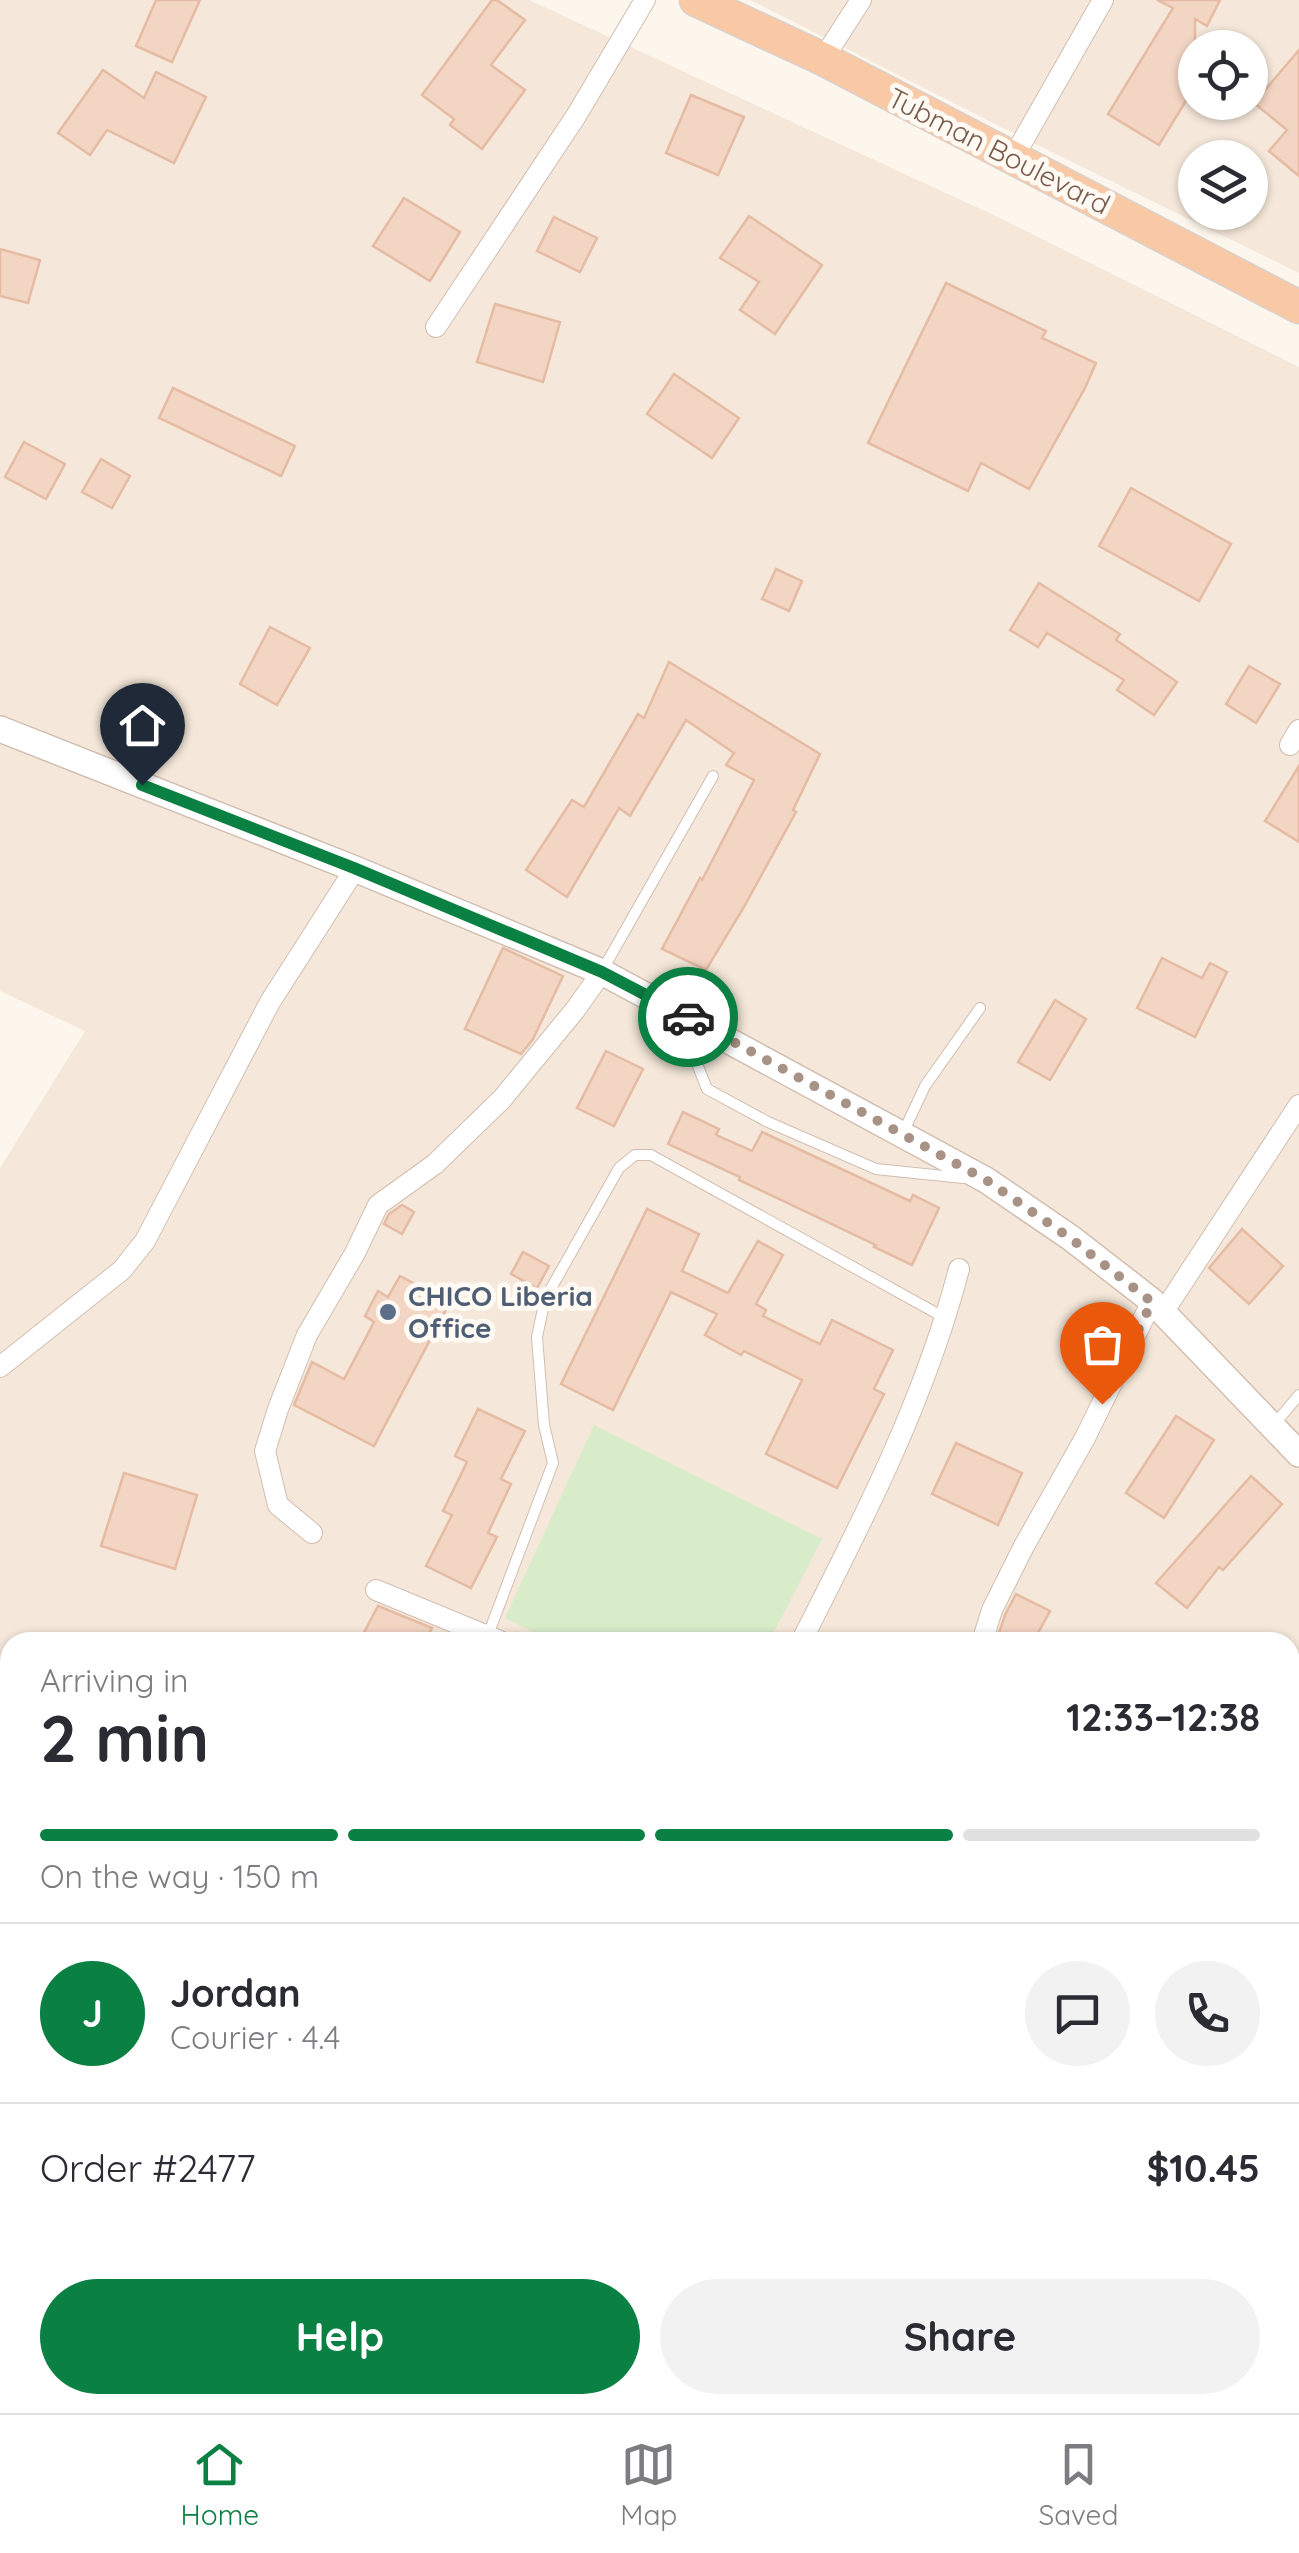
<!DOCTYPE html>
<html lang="en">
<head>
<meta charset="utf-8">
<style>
	body { margin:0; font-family:Quicksand,sans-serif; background:#f2f2f3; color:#2b2b33; height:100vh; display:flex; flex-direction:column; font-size:38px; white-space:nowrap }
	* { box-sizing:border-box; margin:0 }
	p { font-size:32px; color:#7c7c81 }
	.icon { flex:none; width:55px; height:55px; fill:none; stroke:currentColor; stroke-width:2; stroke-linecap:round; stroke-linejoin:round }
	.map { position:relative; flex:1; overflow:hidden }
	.drawer { position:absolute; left:0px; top:1632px; width:1300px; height:782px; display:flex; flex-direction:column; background:#fff; border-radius:30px 30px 0 0; box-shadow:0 2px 8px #0004 }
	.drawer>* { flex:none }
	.fabs { position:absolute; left:1178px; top:30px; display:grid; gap:20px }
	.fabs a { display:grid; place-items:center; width:90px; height:90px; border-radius:50%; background:#fff; box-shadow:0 2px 8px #0004; font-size:50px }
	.pin { position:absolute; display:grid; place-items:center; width:85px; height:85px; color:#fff; margin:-102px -42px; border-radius:50% 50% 50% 0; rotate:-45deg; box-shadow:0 0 10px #0007 }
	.pin .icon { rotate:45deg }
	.courier { position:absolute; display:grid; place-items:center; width:100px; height:100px; margin:-50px; border:8px solid #0b8043; border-radius:50%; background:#fff; color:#222; box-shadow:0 2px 12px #0007 }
	.headline em { font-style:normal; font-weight:700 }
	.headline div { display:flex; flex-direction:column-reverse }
	.headline { display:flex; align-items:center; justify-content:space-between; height:170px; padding:0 40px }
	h1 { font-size:65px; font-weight:700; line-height:75px }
	.bar { display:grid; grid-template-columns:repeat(4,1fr); gap:15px 10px; align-content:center; height:120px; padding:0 40px }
	.bar i { height:12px; border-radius:8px; background:#e1e1e2 }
	.bar .active { background:#0b8043 }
	.bar p { grid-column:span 4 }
	.line { display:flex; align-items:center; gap:25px; padding:0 40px; border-top:2px solid #e1e1e2 }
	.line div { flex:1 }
	.round { display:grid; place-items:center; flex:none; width:105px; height:105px; border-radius:52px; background:#f2f2f3 }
	.primary-button { display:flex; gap:20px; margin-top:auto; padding:20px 40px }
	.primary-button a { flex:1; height:115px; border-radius:60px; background:#0b8043; color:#fff; font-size:40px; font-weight:700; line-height:115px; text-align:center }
	.primary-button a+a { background:#f2f2f3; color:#2b2b33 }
	.tabs { display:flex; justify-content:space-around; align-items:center; height:140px; border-top:2px solid #e1e1e2; background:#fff; font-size:28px; color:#7c7c81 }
	.tabs a { display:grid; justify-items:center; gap:5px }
	.tabs .active { color:#0b8043 }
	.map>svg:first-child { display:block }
	.residential { fill:#f5e8da; fill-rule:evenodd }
	.green { fill:#d8ecc9 }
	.sand { fill:#fcefc7 }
	.water { fill:#bfe3e8; stroke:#a5d3da; stroke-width:2.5 }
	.building { fill:#f3d5c3; stroke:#e6bba3; stroke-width:2.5 }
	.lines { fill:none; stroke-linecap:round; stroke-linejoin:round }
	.service-casing { stroke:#d1beb0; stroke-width:12 }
	.minor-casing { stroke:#d1beb0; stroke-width:22 }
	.tertiary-casing { stroke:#d1beb0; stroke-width:28 }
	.trunk-casing { stroke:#dad1cd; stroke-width:35 }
	.service { stroke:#fff; stroke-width:10 }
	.minor { stroke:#fff; stroke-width:20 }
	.tertiary { stroke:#fff; stroke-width:25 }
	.trunk { stroke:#f9c8a4; stroke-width:32 }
	.done { stroke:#a89285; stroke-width:10; stroke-dasharray:0 18 }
	.route { stroke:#0b8043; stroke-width:12 }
	.service-dot { fill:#5c6f8a; stroke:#fffaf3; stroke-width:4 }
	.labels { text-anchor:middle; stroke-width:10; stroke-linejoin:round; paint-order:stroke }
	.street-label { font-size:28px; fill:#7a5c4d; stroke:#fffaf3 }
	.service-label { font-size:28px; font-weight:bold; fill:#4e5e75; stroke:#fffaf3; text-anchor:start }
</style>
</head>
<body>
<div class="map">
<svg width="1299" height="2413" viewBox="0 0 1299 2413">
	<rect width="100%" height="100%" fill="#fdf6ec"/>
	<g class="residential">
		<path d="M0,0H529L1002,219L1299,367V1794L1290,1793V1642H10V1673L0,1674V1168L85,1031L0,991Z"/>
		<path d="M750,0H1299V273L1011,132ZM1195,48H1250V102H1195ZM1195,158H1250V212H1195Z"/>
	</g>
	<path class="green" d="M594,1425L822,1539L769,1642H553L505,1618Z"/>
	<g class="sand">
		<path d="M0,2327L10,2330V2405H169L184,2413L0,2412Z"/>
		<path d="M528,2405H635L680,2413H523Z"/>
	</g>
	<g class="water">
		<path d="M1290,2397L1297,2413H970V2405H1290Z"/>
		<path d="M794,2405H878L889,2413H806Z"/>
	</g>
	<g class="building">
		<path d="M156,0H200L172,62L136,46Z"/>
		<path d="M492,0H497L525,20L491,65L525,90L482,149L450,125L454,119L422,95Z"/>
		<path d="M1157,0H1220L1207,26L1195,19V86L1159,145L1108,114L1173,8Z"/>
		<path d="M1299,50V176L1269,151L1287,130L1254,103Z"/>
		<path d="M103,70L144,98L156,72L206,97L174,163L107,130L90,155L58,133Z"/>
		<path d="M691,95L744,117L718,175L666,153Z"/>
		<path d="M404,198L460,232L430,281L373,246Z"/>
		<path d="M749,216L822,265L775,334L740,310L759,282L720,258Z"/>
		<path d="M554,217L597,238L580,272L537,251Z"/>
		<path d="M0,249L40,260L28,303L0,296Z"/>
		<path d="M946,283L1046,331L1042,338L1096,363L1085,388L1029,489L981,463L968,491L868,443Z"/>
		<path d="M495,304L560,322L543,382L477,362Z"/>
		<path d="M674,374L739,418L712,458L647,414Z"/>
		<path d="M173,388L295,446L281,476L159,418Z"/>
		<path d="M24,442L65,464L46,499L5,477Z"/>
		<path d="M101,459L130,476L112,508L82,492Z"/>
		<path d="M1131,488L1231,544L1199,601L1099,546Z"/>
		<path d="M776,569L802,581L789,611L762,599Z"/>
		<path d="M1039,583L1120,634L1116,640L1177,682L1154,715L1117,690L1124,680L1047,633L1038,647L1010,630Z"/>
		<path d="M270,627L310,648L277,705L240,684Z"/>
		<path d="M669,662L820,754L793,810L796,812L744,907L706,970L662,949L700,878L702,880L754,780L726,765L734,753L686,720L630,816L619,808L567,897L526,870L572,800L584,807L638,714L644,718Z"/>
		<path d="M1249,666L1280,684L1256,723L1226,704Z"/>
		<path d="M1299,766V842L1265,821Z"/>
		<path d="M503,948L563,976L533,1039L521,1054L465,1029Z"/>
		<path d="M1162,958L1202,978L1210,963L1227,972L1195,1037L1137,1008Z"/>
		<path d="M1055,1000L1086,1019L1050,1080L1018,1062Z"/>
		<path d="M606,1051L643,1069L614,1126L577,1108Z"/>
		<path d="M683,1112L719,1129L716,1135L752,1151L762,1132L910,1201L913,1195L939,1208L912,1265L874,1247L876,1245L739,1180L740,1177L668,1144Z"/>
		<path d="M402,1205L414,1212L402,1234L384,1224L389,1214Z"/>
		<path d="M647,1209L699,1234L682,1271L728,1293L758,1241L783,1255L756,1304L766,1310L763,1316L820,1344L832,1320L893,1350L874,1389L884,1394L837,1488L766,1454L802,1380L744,1351L741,1355L705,1335L717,1314L671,1292L613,1410L561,1384Z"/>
		<path d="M1242,1229L1283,1266L1249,1304L1209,1268Z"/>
		<path d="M523,1252L549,1266L537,1288L511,1274Z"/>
		<path d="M400,1276L450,1302L374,1446L294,1405L312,1362L344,1379L374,1322L365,1316L378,1291L388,1297Z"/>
		<path d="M478,1409L525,1431L501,1479L511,1484L488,1533L497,1537L471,1588L426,1566L452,1515L443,1511L467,1462L455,1456Z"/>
		<path d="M1176,1416L1214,1440L1164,1518L1126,1493Z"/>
		<path d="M956,1443L1022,1473L998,1525L932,1494Z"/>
		<path d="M124,1473L197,1495L175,1569L101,1546Z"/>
		<path d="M1251,1476L1282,1504L1223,1570L1219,1567L1187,1608L1156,1583Z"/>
		<path d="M1016,1594L1050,1611L1033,1642H996L1005,1615Z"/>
		<path d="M378,1606L432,1628L425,1642H359Z"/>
	</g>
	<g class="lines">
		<g class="service-casing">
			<g id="service">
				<path d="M602,971L713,776"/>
				<path d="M680,1021L707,1089L768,1122L876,1169L963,1178"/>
				<path d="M903,1133L925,1086L980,1008"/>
				<path d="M1273,1426L1299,1395"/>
				<path d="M488,1635L553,1463L544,1425L537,1337L545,1299L619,1168L635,1155H651L945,1318"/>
			</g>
		</g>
		<g class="minor-casing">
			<g id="minor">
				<path d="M823,59L861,0"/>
				<path d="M1013,158L1103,0"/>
				<path d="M436,327L576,116L645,0"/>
				<path d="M1290,745L1299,730"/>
				<path d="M1162,1314L1299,1105"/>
				<path d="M0,1367L122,1270L145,1241L270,1002L355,869"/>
				<path d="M312,1533L278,1505L265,1451L278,1409L307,1335L355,1253L378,1205L435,1164L502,1099L575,1010L602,972"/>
				<path d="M376,1590L502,1642"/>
				<path d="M801,1642C862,1522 925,1400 959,1269"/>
				<path d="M982,1642L992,1610L1024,1546L1085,1438L1152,1301"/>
			</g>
		</g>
		<g class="tertiary-casing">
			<path id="tertiary" d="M0,729L355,869L602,972L986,1180L1071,1238L1152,1301L1299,1454"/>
		</g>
		<g class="trunk-casing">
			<path id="trunk" d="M696,0L823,59L1299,307"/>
		</g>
		<use href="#service" class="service"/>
		<use href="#minor" class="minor"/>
		<use href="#tertiary" class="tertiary"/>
		<use href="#trunk" class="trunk"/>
	</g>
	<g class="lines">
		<path class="done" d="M688,1017L986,1180L1070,1238L1152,1302L1102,1404"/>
		<path class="route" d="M142,785L354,868L602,972L688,1017"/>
	</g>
	<circle class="service-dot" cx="388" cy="1312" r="10"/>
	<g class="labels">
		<g class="street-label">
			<text transform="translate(999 151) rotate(27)" y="10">Tubman Boulevard</text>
		</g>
		<g class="service-label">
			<text x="408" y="1306">CHICO Liberia<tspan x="408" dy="32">Office</tspan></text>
		</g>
	</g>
</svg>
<div class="fabs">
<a><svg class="icon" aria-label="locate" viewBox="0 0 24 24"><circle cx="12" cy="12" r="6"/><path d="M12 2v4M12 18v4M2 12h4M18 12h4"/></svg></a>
<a><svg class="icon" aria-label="layers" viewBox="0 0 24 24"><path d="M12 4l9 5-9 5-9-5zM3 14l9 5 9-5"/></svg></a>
</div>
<div class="pin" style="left:1102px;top:1404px;background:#ea580c"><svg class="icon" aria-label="bag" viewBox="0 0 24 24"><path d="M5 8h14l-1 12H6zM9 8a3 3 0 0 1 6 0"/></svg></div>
<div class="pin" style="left:142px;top:785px;background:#1f2937"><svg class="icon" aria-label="home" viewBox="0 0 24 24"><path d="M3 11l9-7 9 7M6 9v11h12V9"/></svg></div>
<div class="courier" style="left:688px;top:1017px"><svg class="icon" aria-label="car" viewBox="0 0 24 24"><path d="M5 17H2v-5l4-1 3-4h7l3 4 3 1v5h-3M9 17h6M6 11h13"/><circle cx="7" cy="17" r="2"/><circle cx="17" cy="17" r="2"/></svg></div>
<section class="drawer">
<div class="headline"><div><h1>2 min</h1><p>Arriving in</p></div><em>12:33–12:38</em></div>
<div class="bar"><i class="active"></i><i class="active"></i><i class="active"></i><i></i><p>On the way · 150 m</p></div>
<div class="line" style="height:180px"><b class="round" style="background:#0b8043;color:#fff">J</b><div><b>Jordan</b><p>Courier · 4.4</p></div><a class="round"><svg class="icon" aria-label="chat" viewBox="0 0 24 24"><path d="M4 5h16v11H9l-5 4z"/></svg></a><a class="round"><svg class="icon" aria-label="phone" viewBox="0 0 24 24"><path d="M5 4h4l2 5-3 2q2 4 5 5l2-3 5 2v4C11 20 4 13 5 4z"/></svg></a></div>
<div class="line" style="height:130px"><div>Order #2477</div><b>$10.45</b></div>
<div class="primary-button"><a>Help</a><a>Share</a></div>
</section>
</div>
<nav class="tabs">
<a class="active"><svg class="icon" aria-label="home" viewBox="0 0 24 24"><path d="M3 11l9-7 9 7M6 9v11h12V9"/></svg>Home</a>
<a><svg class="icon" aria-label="map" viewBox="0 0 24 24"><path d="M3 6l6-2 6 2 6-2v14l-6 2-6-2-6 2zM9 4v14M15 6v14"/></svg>Map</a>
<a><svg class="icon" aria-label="saved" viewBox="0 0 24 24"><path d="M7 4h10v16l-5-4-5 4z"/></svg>Saved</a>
</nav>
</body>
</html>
